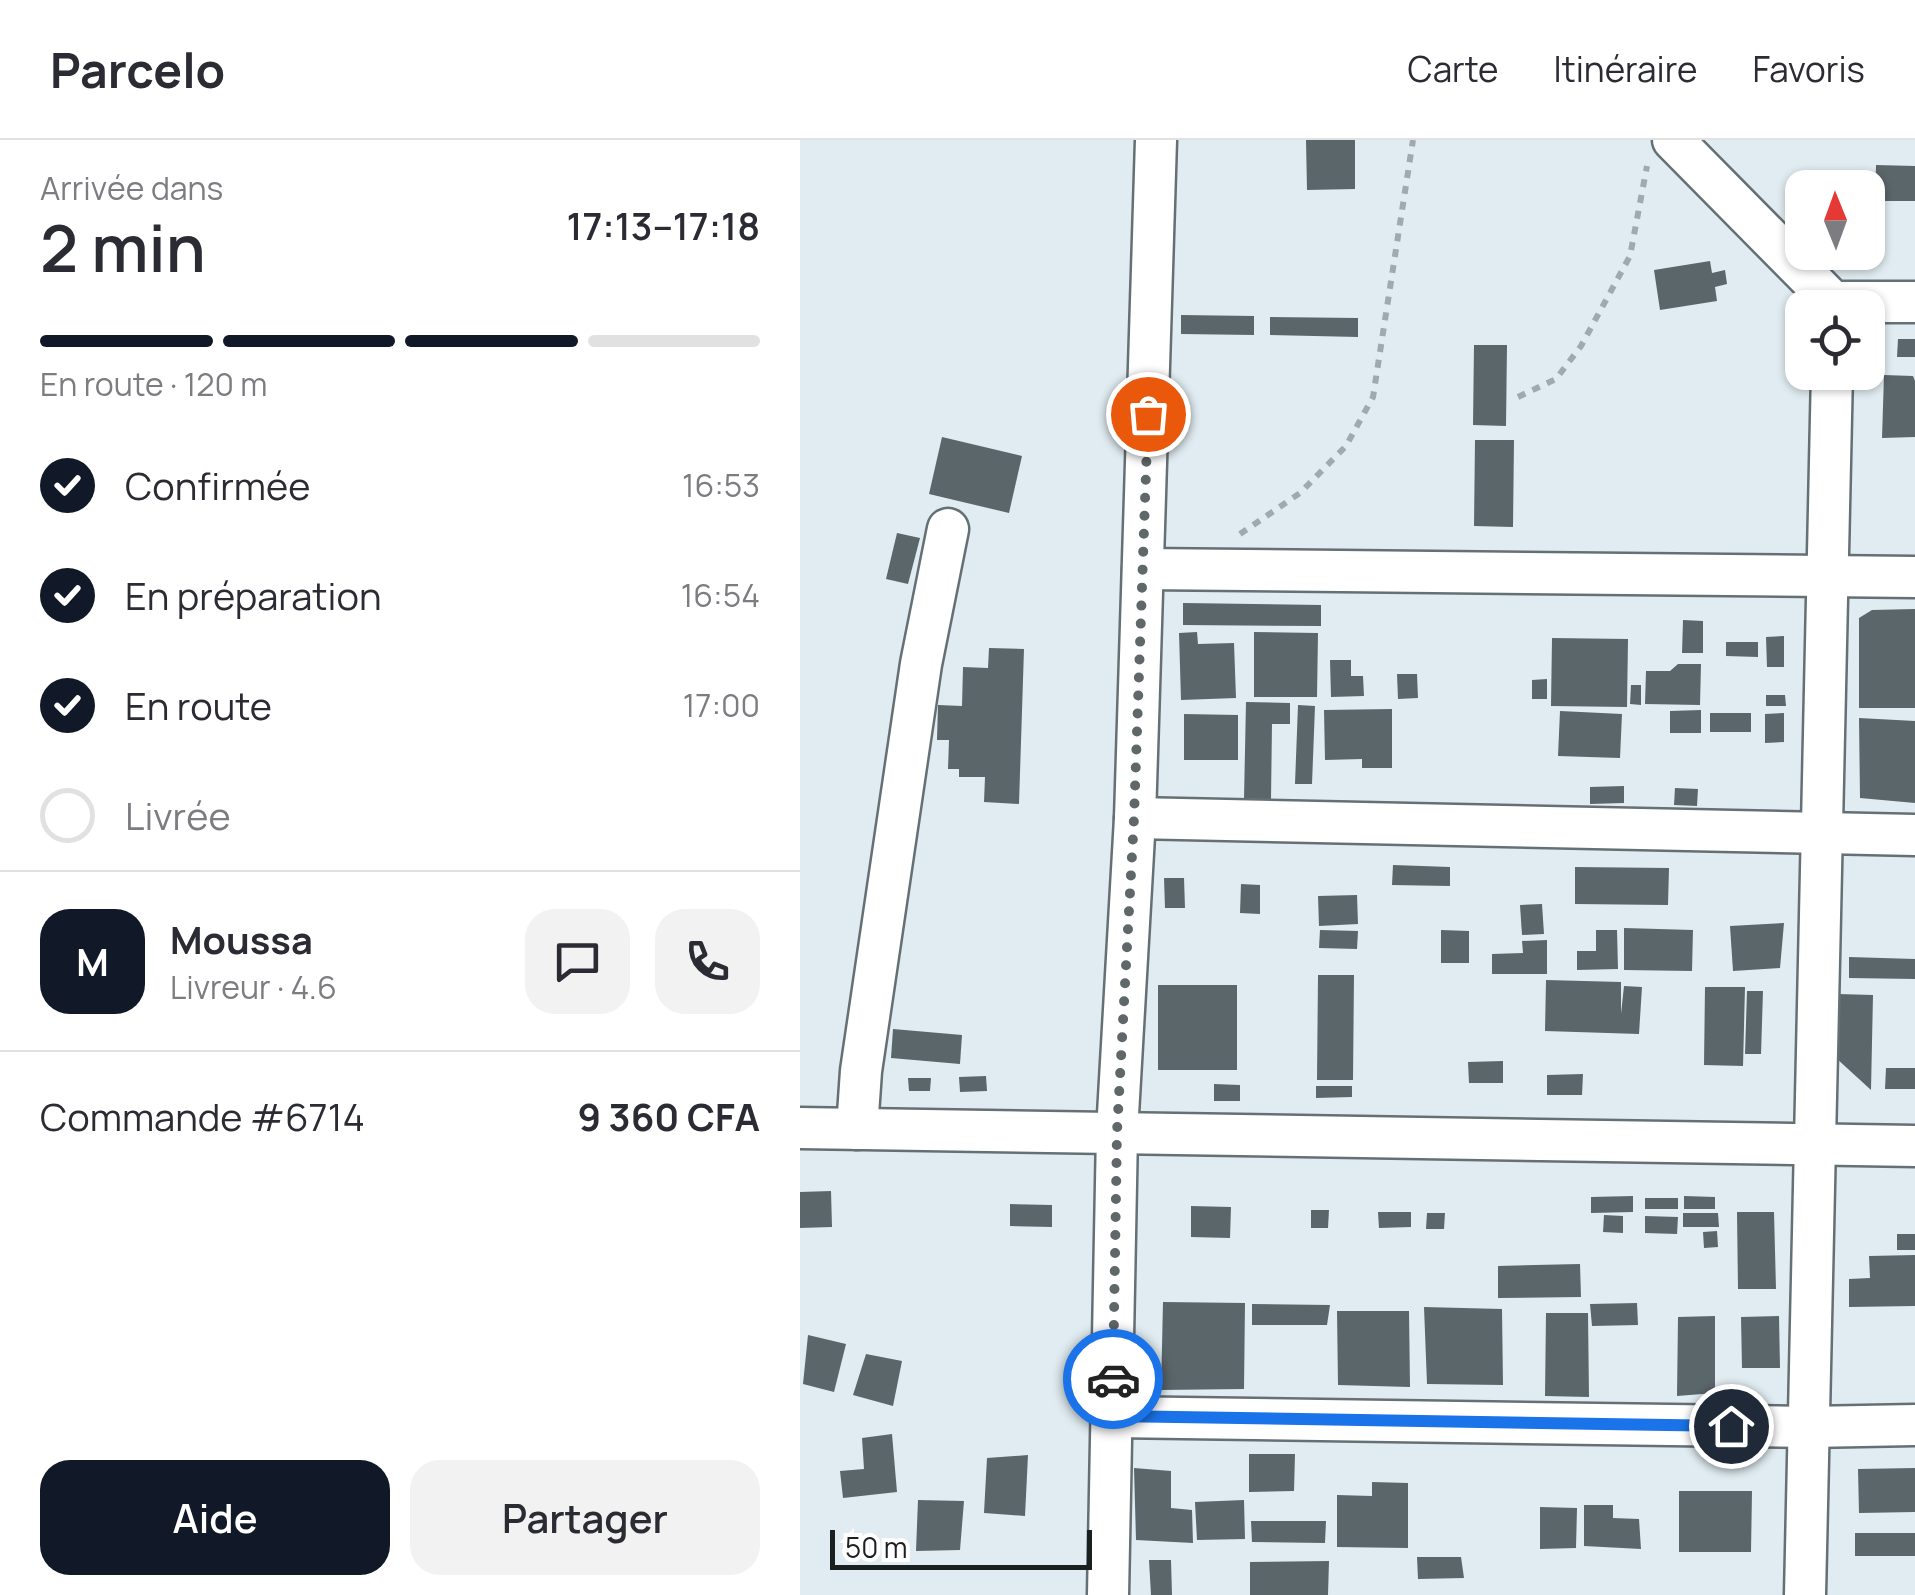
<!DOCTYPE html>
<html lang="fr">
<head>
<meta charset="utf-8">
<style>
	body { margin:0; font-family:Manrope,sans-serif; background:#f2f2f3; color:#2b2b33; height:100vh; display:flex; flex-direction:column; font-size:38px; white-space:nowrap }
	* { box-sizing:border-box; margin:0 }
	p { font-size:32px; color:#7c7c81 }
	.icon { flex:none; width:55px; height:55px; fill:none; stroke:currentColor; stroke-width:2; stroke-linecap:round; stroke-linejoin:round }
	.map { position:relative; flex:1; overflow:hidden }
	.sheet { display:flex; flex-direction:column; background:#fff; width:800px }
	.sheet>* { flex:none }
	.needle { width:65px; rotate:359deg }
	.controls { position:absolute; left:985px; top:30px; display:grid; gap:20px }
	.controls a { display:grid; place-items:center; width:100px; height:100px; border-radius:20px; background:#fff; box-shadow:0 2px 8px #0004; font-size:50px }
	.scale { position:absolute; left:30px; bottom:25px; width:262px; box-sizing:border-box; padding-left:10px; border:5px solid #1a1f20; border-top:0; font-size:28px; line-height:35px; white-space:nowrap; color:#1a1f20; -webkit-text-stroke:8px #fff; paint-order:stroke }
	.pin { position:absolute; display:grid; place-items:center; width:85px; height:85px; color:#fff; margin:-42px; border:5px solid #fff; border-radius:50%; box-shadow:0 2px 10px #0007 }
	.courier { position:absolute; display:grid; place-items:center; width:100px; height:100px; margin:-50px; border:8px solid #1a73e8; border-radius:50%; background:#fff; color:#222; box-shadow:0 2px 12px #0007 }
	.summary em { font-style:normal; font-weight:600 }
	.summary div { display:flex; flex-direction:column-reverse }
	.summary { display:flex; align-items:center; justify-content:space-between; height:170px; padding:0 40px }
	h1 { font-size:65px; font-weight:600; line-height:75px }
	.bar { display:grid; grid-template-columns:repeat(4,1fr); gap:15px 10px; align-content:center; height:120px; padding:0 40px }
	.bar i { height:12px; border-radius:8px; background:#e1e1e2 }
	.bar .selected { background:#111827 }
	.bar p { grid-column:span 4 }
	.line { display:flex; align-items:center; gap:25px; padding:0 40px; border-top:2px solid #e1e1e2 }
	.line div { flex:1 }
	.round { display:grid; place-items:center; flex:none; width:105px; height:105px; border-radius:30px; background:#f2f2f3 }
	ol { padding:0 40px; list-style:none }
	li { display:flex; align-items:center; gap:30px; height:110px }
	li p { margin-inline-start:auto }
	li .icon { padding:10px; border-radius:50%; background:#111827; color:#fff; stroke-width:4 }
	li:last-child { color:#7c7c81 }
	li i { width:55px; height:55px; border:5px solid #e1e1e2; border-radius:50% }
	.action { display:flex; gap:20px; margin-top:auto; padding:20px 40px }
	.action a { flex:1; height:115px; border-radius:30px; background:#111827; color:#fff; font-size:40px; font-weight:600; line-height:115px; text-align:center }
	.action a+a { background:#f2f2f3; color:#2b2b33 }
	header { display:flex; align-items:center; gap:60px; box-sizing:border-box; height:140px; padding:0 50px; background:#fff; border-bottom:2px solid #e1e1e2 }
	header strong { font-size:48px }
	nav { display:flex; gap:55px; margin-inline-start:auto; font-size:35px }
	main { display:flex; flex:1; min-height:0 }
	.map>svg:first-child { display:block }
	.building { fill:#5b666a }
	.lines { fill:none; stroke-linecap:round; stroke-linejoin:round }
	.minor-casing { stroke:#657074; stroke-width:45 }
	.path { stroke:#a0a9ad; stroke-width:6; stroke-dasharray:8 8; stroke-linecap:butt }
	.minor { stroke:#fff; stroke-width:40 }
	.done { stroke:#5f6769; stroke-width:10; stroke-dasharray:0 18 }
	.route { stroke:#1a73e8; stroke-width:12 }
</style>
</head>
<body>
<header>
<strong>Parcelo</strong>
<nav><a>Carte</a><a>Itinéraire</a><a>Favoris</a></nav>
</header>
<main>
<section class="sheet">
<div class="summary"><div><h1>2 min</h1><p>Arrivée dans</p></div><em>17:13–17:18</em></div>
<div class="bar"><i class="selected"></i><i class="selected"></i><i class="selected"></i><i></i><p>En route · 120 m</p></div>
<ol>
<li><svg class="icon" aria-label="check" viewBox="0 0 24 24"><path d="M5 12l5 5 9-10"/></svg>Confirmée<p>16:53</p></li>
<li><svg class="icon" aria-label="check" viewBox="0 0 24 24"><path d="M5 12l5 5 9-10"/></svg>En préparation<p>16:54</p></li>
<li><svg class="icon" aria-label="check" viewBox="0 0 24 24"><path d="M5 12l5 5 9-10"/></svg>En route<p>17:00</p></li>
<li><i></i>Livrée</li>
</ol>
<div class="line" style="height:180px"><b class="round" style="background:#111827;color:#fff">M</b><div><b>Moussa</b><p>Livreur · 4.6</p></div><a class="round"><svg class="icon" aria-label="chat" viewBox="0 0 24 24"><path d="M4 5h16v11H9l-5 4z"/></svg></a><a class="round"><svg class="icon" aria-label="phone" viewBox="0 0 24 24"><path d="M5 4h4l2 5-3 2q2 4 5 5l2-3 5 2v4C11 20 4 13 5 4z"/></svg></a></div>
<div class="line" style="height:130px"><div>Commande #6714</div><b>9 360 CFA</b></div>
<div class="action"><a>Aide</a><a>Partager</a></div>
</section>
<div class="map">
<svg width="1115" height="1455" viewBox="0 0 1115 1455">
	<rect width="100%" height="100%" fill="#e0ecf1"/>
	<g class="building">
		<path d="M506,0H555V49L507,50Z"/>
		<path d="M1076,25L1115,26V61H1075Z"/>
		<path d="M910,121L912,133L925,130L927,144L915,147L917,161L860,170L854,130Z"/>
		<path d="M381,175L454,176V195L381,194Z"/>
		<path d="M470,177L558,178V197L470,195Z"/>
		<path d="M1098,199H1115V217H1097Z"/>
		<path d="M674,205H707L706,286L673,285Z"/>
		<path d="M1084,235L1113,236L1115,241V297L1082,298Z"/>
		<path d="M142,297L222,316L209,373L129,354Z"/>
		<path d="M675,300H714L713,387L674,386Z"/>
		<path d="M97,393L120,398L108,444L86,439Z"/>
		<path d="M383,463L521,465V486L383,485Z"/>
		<path d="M1115,469V568H1059V478L1072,470Z"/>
		<path d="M883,480L903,481V513H882Z"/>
		<path d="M397,492L398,504L434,503L436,558L381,560L379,493Z"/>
		<path d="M454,492L518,493L517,557H454Z"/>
		<path d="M984,496V527H967L966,497Z"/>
		<path d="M752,498L828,499L827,567L751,566Z"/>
		<path d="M926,502H958V517L926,516Z"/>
		<path d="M189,508L224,509L219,664L184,662L185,637H159V629H148L149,600H137L138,565L162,566L163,527L188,528Z"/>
		<path d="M530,520H551V536H563L564,556L531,557Z"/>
		<path d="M878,524H901L900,565L845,564L846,531H870Z"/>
		<path d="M597,534H617L618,558L598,559Z"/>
		<path d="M747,539V559H732V540Z"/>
		<path d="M831,545H841V565L830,564Z"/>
		<path d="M966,555H985L986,566H966Z"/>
		<path d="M446,562L490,563V584H472L471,659H444Z"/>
		<path d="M498,565L515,566L512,644H495Z"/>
		<path d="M592,569V628H562V619L525,620L524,570Z"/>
		<path d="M901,570V593H870V571Z"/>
		<path d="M760,571L822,574L820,618L758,616Z"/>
		<rect x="910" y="573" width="41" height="19"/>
		<path d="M984,573V602L965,603V574Z"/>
		<path d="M384,574L438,575V620H384Z"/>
		<path d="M1059,578L1115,581V663L1060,658Z"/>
		<path d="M824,646V663L790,664V647Z"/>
		<path d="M875,648L898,649L897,666L874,665Z"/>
		<path d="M593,725L650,727V746L592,745Z"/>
		<path d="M775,727L869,728L868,765L775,764Z"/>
		<path d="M364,738H384L385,768H365Z"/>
		<path d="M441,744L460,745V774L440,773Z"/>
		<path d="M557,755L558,784L519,786L518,756Z"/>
		<path d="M742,764L744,794L722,795L720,765Z"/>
		<path d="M984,783L980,828L933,831L930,786Z"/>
		<path d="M824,788L893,790L892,831L824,830Z"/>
		<path d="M520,790L558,791L557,809L519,808Z"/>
		<path d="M641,790L669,791V823H641Z"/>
		<path d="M796,790H817L818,829L777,830V811H796Z"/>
		<path d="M747,800V834H692V814L723,813L722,801Z"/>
		<path d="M1049,817L1115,819V839L1049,838Z"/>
		<path d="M518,835H554L553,940H517Z"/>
		<path d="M746,840L821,842V874L824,846L842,847L839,894L745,891Z"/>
		<rect x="358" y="845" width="79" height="85"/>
		<path d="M905,847H945L943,926L904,925Z"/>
		<path d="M947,851H963L961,914H945Z"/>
		<path d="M1038,854L1073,855L1071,950L1036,918Z"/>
		<path d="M93,889L162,895L160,924L91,918Z"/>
		<path d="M703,921V943H669L668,922Z"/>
		<path d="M1086,928H1115V949H1085Z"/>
		<path d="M783,934L782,955H747V935Z"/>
		<path d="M186,936L187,951L160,952L159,937Z"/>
		<path d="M108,938H131L130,951H109Z"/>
		<path d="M414,944L440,945V961H414Z"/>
		<path d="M516,946H552V957L516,958Z"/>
		<path d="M31,1051L32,1087L0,1088V1052Z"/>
		<path d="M833,1056V1072L791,1073V1057Z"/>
		<path d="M884,1056L915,1057V1069H884Z"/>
		<rect x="845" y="1058" width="33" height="11"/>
		<path d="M210,1064L252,1065V1087L210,1086Z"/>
		<path d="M391,1066L431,1067L430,1098L391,1097Z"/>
		<path d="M511,1070H529L528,1088H511Z"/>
		<path d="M578,1072H611V1087L579,1088Z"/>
		<path d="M937,1072H974L976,1149H938Z"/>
		<path d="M627,1073H645L644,1089H626Z"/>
		<path d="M883,1073H918L919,1087H883Z"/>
		<path d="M804,1075L823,1076V1093L803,1092Z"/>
		<path d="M845,1076L878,1077L877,1094L845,1093Z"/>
		<path d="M917,1091L918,1107L904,1108L903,1092Z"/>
		<rect x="1097" y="1094" width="18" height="16"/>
		<path d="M1115,1115V1166L1049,1167V1139L1070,1138L1069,1116Z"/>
		<path d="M780,1124L781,1157L698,1158V1126Z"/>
		<path d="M363,1162L445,1163L444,1249L361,1250Z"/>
		<path d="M837,1163L838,1185L792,1186L790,1164Z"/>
		<path d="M452,1164L530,1165L527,1185H452Z"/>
		<path d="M624,1167L702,1169L703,1245L627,1244Z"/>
		<path d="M537,1171H609L610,1247L538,1245Z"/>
		<path d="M746,1173H788L789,1257L745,1256Z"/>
		<path d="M915,1176V1253L877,1256L878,1177Z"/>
		<path d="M979,1176L980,1228H942L941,1177Z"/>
		<path d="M8,1195L46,1204L34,1252L3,1244Z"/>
		<path d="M66,1214L102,1221L93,1266L53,1255Z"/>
		<path d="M92,1294L97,1352L43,1358L40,1331L64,1329L62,1298Z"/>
		<path d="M449,1314H495L494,1351L449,1352Z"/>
		<path d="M228,1315L225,1376L184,1373L187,1318Z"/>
		<path d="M334,1328L371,1331V1368L392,1370L393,1403L336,1400Z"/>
		<path d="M1115,1328V1372L1059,1373L1058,1329Z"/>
		<path d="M572,1342L608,1343V1408L537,1407V1355L572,1356Z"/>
		<path d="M879,1351H952L951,1412H879Z"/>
		<path d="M118,1360L164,1361L160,1410L116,1411Z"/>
		<path d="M444,1360L445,1399L397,1400L395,1362Z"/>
		<path d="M784,1365H813V1378L839,1379L841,1409L784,1406Z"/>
		<path d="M740,1367L777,1368L776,1408L740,1409Z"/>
		<path d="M451,1381H526L525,1403L452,1402Z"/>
		<rect x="1055" y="1393" width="60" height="23"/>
		<path d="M617,1417H661L664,1438L618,1439Z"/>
		<path d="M349,1420H371L372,1455H351Z"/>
		<path d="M529,1421L528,1455H450V1422Z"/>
	</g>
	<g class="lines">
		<g class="minor-casing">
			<g id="minor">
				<path d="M873,0L1033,162H1115"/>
				<path d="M343,429L1115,437"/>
				<path d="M335,678L1115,695"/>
				<path d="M0,988L1115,1006"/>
				<path d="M57,989L61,931L121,524L148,389"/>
				<path d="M312,1277L1009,1287L1115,1285"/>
				<path d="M308,1455L317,992L335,678L356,0"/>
				<path d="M1005,1455L1032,232"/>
			</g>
		</g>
		<g class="path">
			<path d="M718,257L756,239L781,206L830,116L847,26"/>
			<path d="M440,394L500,353L546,306L573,257L613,0"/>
		</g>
		<use href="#minor" class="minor"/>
	</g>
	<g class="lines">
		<path class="done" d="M313,1239L317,992L334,678L348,274"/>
		<path class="route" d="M313,1239L312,1276L931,1286"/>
	</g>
</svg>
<div class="controls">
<a><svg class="needle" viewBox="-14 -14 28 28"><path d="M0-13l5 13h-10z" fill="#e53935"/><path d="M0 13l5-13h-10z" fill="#7c7c81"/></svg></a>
<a><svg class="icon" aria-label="locate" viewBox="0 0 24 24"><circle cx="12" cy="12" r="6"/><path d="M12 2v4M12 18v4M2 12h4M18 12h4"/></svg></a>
</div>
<div class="scale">50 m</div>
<div class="pin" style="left:348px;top:274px;background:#ea580c"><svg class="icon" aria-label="bag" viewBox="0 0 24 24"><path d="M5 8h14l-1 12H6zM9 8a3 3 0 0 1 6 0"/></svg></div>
<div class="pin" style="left:931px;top:1286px;background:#1f2937"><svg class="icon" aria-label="home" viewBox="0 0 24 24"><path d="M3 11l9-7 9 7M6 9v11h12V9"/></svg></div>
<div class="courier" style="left:313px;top:1239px"><svg class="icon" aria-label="car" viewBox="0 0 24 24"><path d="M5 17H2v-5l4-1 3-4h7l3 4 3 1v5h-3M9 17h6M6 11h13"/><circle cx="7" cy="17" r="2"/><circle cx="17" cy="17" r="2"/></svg></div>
</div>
</main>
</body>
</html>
